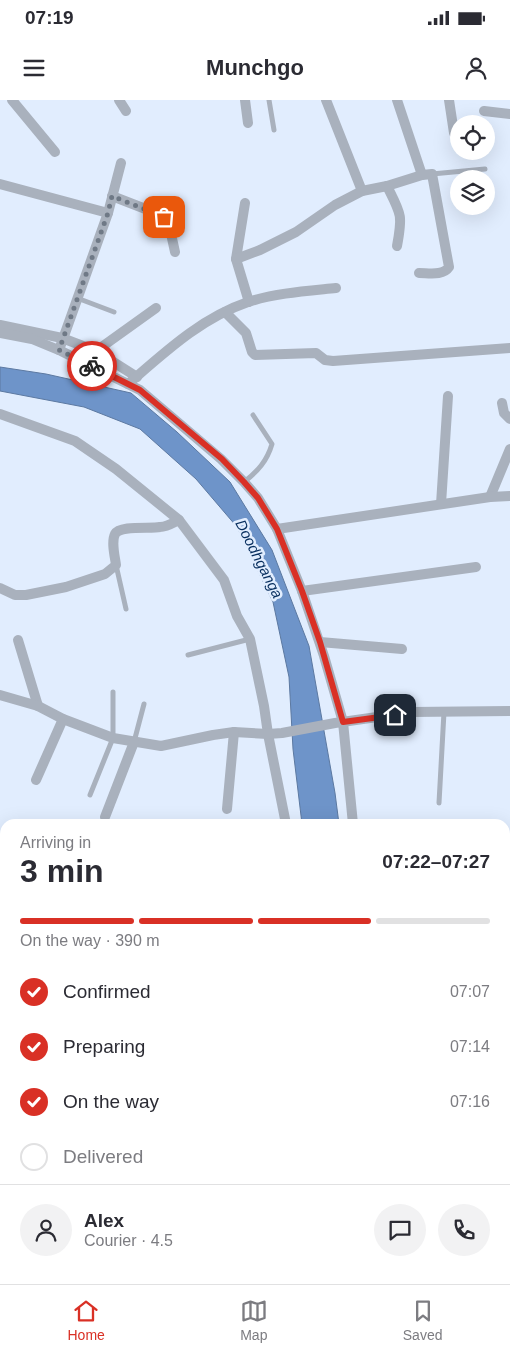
<!DOCTYPE html>
<html lang="en">
<head>
<meta charset="utf-8">
<style>
	body { margin:0; font-family:Helvetica,sans-serif; background:#f2f2f3; color:#2b2b33; height:100vh; display:flex; flex-direction:column; font-size:19px; white-space:nowrap }
	* { box-sizing:border-box; margin:0 }
	p { font-size:16px; color:#7c7c81 }
	.icon { flex:none; width:28px; height:28px; fill:none; stroke:currentColor; stroke-width:2; stroke-linecap:round; stroke-linejoin:round }
	.map { position:relative; flex:1; overflow:hidden }
	.drawer { position:absolute; left:0px; top:719px; width:510px; height:466px; display:flex; flex-direction:column; background:#fff; border-radius:15px 15px 0 0; box-shadow:0 5px 20px #0002 }
	.drawer>* { flex:none }
	.controls { position:absolute; left:450px; top:15px; display:grid; gap:10px }
	.controls a { display:grid; place-items:center; width:45px; height:45px; border-radius:50%; background:#fff; box-shadow:0 5px 20px #0002; font-size:25px }
	.pin { position:absolute; display:grid; place-items:center; width:42px; height:42px; color:#fff; margin:-21px; border-radius:10px; box-shadow:0 2px 8px #0006 }
	.courier { position:absolute; display:grid; place-items:center; width:50px; height:50px; margin:-25px; border:4px solid #d93025; border-radius:50%; background:#fff; color:#222; box-shadow:0 1px 6px #0007 }
	.overview em { font-style:normal; font-weight:700 }
	.overview div { display:flex; flex-direction:column-reverse }
	.overview { display:flex; align-items:center; justify-content:space-between; height:85px; padding:0 20px }
	h1 { font-size:32px; font-weight:700; line-height:38px }
	.bar { display:grid; grid-template-columns:repeat(4,1fr); gap:8px 5px; align-content:center; height:60px; padding:0 20px }
	.bar i { height:6px; border-radius:4px; background:#e1e1e2 }
	.bar .active { background:#d93025 }
	.bar p { grid-column:span 4 }
	.line { display:flex; align-items:center; gap:12px; padding:0 20px; border-top:1px solid #e1e1e2 }
	.line div { flex:1 }
	.round { display:grid; place-items:center; flex:none; width:52px; height:52px; border-radius:26px; background:#f2f2f3 }
	ol { padding:0 20px; list-style:none }
	li { display:flex; align-items:center; gap:15px; height:55px }
	li p { margin-inline-start:auto }
	li .icon { padding:5px; border-radius:50%; background:#d93025; color:#fff; stroke-width:4 }
	li:last-child { color:#7c7c81 }
	li i { width:28px; height:28px; border:2px solid #e1e1e2; border-radius:50% }
	.status { display:flex; justify-content:space-between; align-items:center; height:35px; padding:0 25px; background:#fff; direction:ltr }
	.status svg { height:14px; fill:currentColor }
	header { display:flex; justify-content:space-between; align-items:center; height:65px; padding:0 20px; background:#fff; font-size:22px; font-weight:700 }
	.dock { display:flex; justify-content:space-around; align-items:center; height:70px; border-top:1px solid #e1e1e2; background:#fff; font-size:14px; color:#7c7c81 }
	.dock a { display:grid; justify-items:center; gap:2px }
	.dock .active { color:#d93025 }
	.map>svg:first-child { display:block }
	.water { fill:#6e94c9; stroke:#5c79a1 }
	.lines { fill:none; stroke-linecap:round; stroke-linejoin:round }
	.service { stroke:#a9b1bd; stroke-width:5 }
	.minor { stroke:#a9b1bd; stroke-width:10 }
	.secondary { stroke:#8895a6; stroke-width:14 }
	.done { stroke:#6f7986; stroke-width:5; stroke-dasharray:0 9 }
	.route { stroke:#d93025; stroke-width:6 }
	.labels { text-anchor:middle; stroke-width:5; stroke-linejoin:round; paint-order:stroke }
	.water-label { font-size:15px; font-style:italic; fill:#072e5e; stroke:#e1edfe }
</style>
</head>
<body>
<div class="status"><b>07:19</b><svg viewBox="0 0 49 12"><path d="M0 12V9h3v3zM5 12V6h3v6zM10 12V3h3v9zM15 12V0h3v12zM26 1h20v11H26zM47 4h2v5h-2z"/></svg></div>
<header><svg class="icon" aria-label="menu" viewBox="0 0 24 24"><path d="M4 6h16M4 12h16M4 18h16"/></svg>Munchgo<svg class="icon" aria-label="person" viewBox="0 0 24 24"><circle cx="12" cy="8" r="4"/><path d="M4 21q1-7 8-7t8 7"/></svg></header>
<div class="map">
<svg width="510" height="1184" viewBox="0 0 510 1184">
	<rect width="100%" height="100%" fill="#e1edfe"/>
	<g class="water">
		<path d="M0,267L46,274L131,293L177,332L230,382L272,450L309,546L335,693L339,724H302L293,649L289,577L273,502L237,427L196,379L140,329L84,307L0,291Z"/>
		<path d="M0,895L5,899V1112L0,1108Z"/>
		<path d="M81,1180H299L303,1184H85Z"/>
	</g>
	<g class="lines">
		<g class="service">
			<path d="M269,0L274,30"/>
			<path d="M432,74L485,69"/>
			<path d="M77,198L114,212"/>
			<path d="M244,382C258,371 267,361 272,344L253,315"/>
			<path d="M116,465L126,509"/>
			<path d="M188,555L250,539"/>
			<path d="M134,642L144,604"/>
			<path d="M90,695L113,638V592"/>
			<path d="M439,703L444,612"/>
		</g>
		<g class="minor">
			<path d="M12,0L55,52"/>
			<path d="M119,0L126,11"/>
			<path d="M245,0L248,23"/>
			<path d="M326,0L362,91"/>
			<path d="M397,0L422,75"/>
			<path d="M449,0L454,33"/>
			<path d="M484,11L510,14"/>
			<path d="M0,84L108,113"/>
			<path d="M387,86C401,114 403,114 397,146"/>
			<path d="M112,96L161,115L168,120L175,152"/>
			<path d="M245,103L236,159L249,202"/>
			<path d="M236,159L260,150L296,132L335,105L362,91L387,86L422,75L432,74L449,167C443,176 429,173 419,173"/>
			<path d="M225,212L246,233L252,252L255,255L316,253L325,260L333,261L510,248"/>
			<path d="M0,225L62,238L96,251L156,208"/>
			<path d="M0,233L32,239L61,251L140,290L221,359L244,382L258,398L277,429L302,491L324,556L343,622L353,724"/>
			<path d="M59,250L108,113L121,63"/>
			<path d="M96,251L137,277"/>
			<path d="M128,284C165,252 201,218 248,202C276,193 307,191 336,188"/>
			<path d="M502,303L504,313L510,319"/>
			<path d="M0,314L75,341L116,369L179,420L224,480L237,516L250,539L264,606L268,634L286,724"/>
			<path d="M490,397L510,349"/>
			<path d="M441,404L448,296"/>
			<path d="M277,429L490,397L510,396"/>
			<path d="M0,488L15,495H26L66,487L105,474L116,465C115,457 111,442 115,434C120,425 151,429 160,427C167,427 173,423 179,420"/>
			<path d="M302,491L476,467"/>
			<path d="M18,540L38,606"/>
			<path d="M320,542L402,549"/>
			<path d="M0,595L38,606L63,619L113,638L161,646L213,635L234,632L268,634L282,633L335,623L412,612L510,611"/>
			<path d="M36,680L63,619"/>
			<path d="M227,709L234,632"/>
			<path d="M105,717L134,642"/>
			<path d="M0,818L2,825L0,830"/>
			<path d="M0,877L5,881"/>
			<path d="M505,1117L510,1118"/>
			<path d="M330,1180L334,1184"/>
			<path d="M372,1180L374,1184"/>
			<path d="M437,1180L439,1184"/>
		</g>
		<g class="secondary">
			<path d="M0,1165L5,1169"/>
			<path d="M18,1180L23,1184"/>
		</g>
	</g>
	<g class="lines">
		<path class="done" d="M92,266L59,250L108,113L112,96L164,117"/>
		<path class="route" d="M92,266L140,290L222,359L244,382L258,398L277,429L302,491L320,542L343,622L395,615"/>
	</g>
	<g class="labels">
		<g class="water-label">
			<text transform="translate(259 459) rotate(63)" y="5">Doodhganga</text>
		</g>
	</g>
</svg>
<div class="controls">
<a><svg class="icon" aria-label="locate" viewBox="0 0 24 24"><circle cx="12" cy="12" r="6"/><path d="M12 2v4M12 18v4M2 12h4M18 12h4"/></svg></a>
<a><svg class="icon" aria-label="layers" viewBox="0 0 24 24"><path d="M12 4l9 5-9 5-9-5zM3 14l9 5 9-5"/></svg></a>
</div>
<div class="pin" style="left:164px;top:117px;background:#ea580c"><svg class="icon" aria-label="bag" viewBox="0 0 24 24"><path d="M5 8h14l-1 12H6zM9 8a3 3 0 0 1 6 0"/></svg></div>
<div class="pin" style="left:395px;top:615px;background:#1f2937"><svg class="icon" aria-label="home" viewBox="0 0 24 24"><path d="M3 11l9-7 9 7M6 9v11h12V9"/></svg></div>
<div class="courier" style="left:92px;top:266px"><svg class="icon" aria-label="bike" viewBox="0 0 24 24"><circle cx="6" cy="16" r="4"/><circle cx="18" cy="16" r="4"/><path d="M6 16l4-8h5l3 8M10 8l3 8H6M13 5h3"/></svg></div>
<section class="drawer">
<div class="overview"><div><h1>3 min</h1><p>Arriving in</p></div><em>07:22–07:27</em></div>
<div class="bar"><i class="active"></i><i class="active"></i><i class="active"></i><i></i><p>On the way · 390 m</p></div>
<ol>
<li><svg class="icon" aria-label="check" viewBox="0 0 24 24"><path d="M5 12l5 5 9-10"/></svg>Confirmed<p>07:07</p></li>
<li><svg class="icon" aria-label="check" viewBox="0 0 24 24"><path d="M5 12l5 5 9-10"/></svg>Preparing<p>07:14</p></li>
<li><svg class="icon" aria-label="check" viewBox="0 0 24 24"><path d="M5 12l5 5 9-10"/></svg>On the way<p>07:16</p></li>
<li><i></i>Delivered</li>
</ol>
<div class="line" style="height:90px"><a class="round"><svg class="icon" aria-label="person" viewBox="0 0 24 24"><circle cx="12" cy="8" r="4"/><path d="M4 21q1-7 8-7t8 7"/></svg></a><div><b>Alex</b><p>Courier · 4.5</p></div><a class="round"><svg class="icon" aria-label="chat" viewBox="0 0 24 24"><path d="M4 5h16v11H9l-5 4z"/></svg></a><a class="round"><svg class="icon" aria-label="phone" viewBox="0 0 24 24"><path d="M5 4h4l2 5-3 2q2 4 5 5l2-3 5 2v4C11 20 4 13 5 4z"/></svg></a></div>
</section>
</div>
<nav class="dock">
<a class="active"><svg class="icon" aria-label="home" viewBox="0 0 24 24"><path d="M3 11l9-7 9 7M6 9v11h12V9"/></svg>Home</a>
<a><svg class="icon" aria-label="map" viewBox="0 0 24 24"><path d="M3 6l6-2 6 2 6-2v14l-6 2-6-2-6 2zM9 4v14M15 6v14"/></svg>Map</a>
<a><svg class="icon" aria-label="saved" viewBox="0 0 24 24"><path d="M7 4h10v16l-5-4-5 4z"/></svg>Saved</a>
</nav>
</body>
</html>
